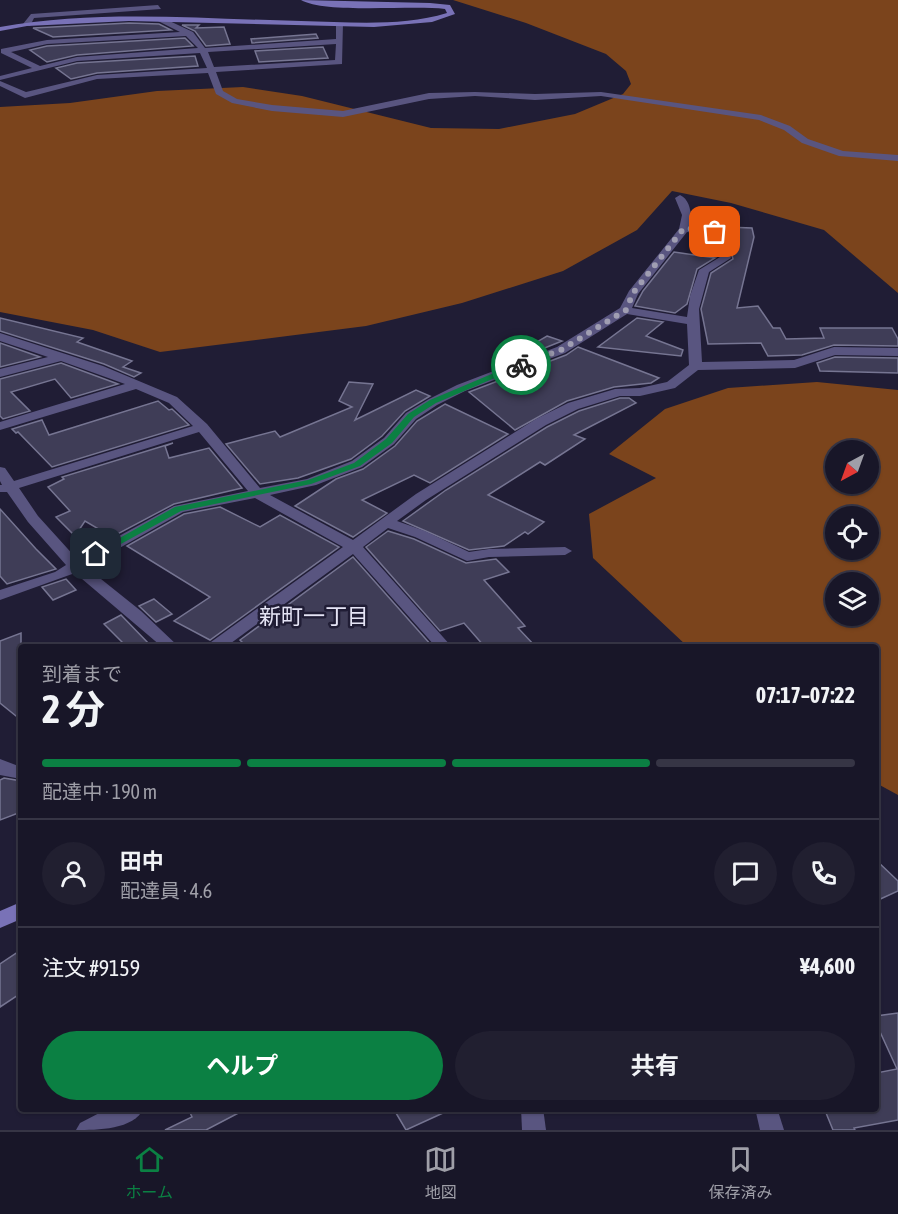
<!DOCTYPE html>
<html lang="ja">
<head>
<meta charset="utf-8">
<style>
	body { margin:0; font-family:"Asap Condensed","Noto Sans JP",sans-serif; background:#211f30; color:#f1f3f6; height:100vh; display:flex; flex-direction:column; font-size:22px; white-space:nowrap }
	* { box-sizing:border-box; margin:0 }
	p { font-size:20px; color:#9f9fa8 }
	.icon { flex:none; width:33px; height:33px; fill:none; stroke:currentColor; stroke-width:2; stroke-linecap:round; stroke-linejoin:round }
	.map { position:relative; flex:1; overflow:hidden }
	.side { position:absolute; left:18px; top:644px; width:861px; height:468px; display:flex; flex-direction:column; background:#181628; border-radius:6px; box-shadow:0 2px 4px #0004,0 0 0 2px #363545 }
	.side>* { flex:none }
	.needle { width:39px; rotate:221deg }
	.buttons { position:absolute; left:825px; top:440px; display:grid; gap:12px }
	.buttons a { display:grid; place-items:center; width:54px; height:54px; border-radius:50%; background:#181628; box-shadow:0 2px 4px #0004,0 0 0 2px #363545; font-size:30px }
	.pin { position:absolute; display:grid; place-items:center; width:51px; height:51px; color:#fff; margin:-26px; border-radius:12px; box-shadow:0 3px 9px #0006 }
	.courier { position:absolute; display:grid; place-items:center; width:60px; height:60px; margin:-30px; border:4px solid #0b8043; border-radius:50%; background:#fff; color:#222; box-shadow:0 2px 8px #0007 }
	.headline em { font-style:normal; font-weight:700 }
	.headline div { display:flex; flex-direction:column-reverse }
	.headline { display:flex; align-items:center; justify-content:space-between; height:102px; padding:0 24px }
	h1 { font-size:39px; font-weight:700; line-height:45px }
	.bar { display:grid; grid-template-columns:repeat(4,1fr); gap:9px 6px; align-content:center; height:72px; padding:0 24px }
	.bar i { height:8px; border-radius:4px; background:#363545 }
	.bar .selected { background:#0b8043 }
	.bar p { grid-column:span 4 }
	.line { display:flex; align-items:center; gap:15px; padding:0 24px; border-top:2px solid #363545 }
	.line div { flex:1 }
	.round { display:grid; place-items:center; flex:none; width:63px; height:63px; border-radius:32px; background:#211f30 }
	.cta { display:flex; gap:12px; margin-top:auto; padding:12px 24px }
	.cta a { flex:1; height:69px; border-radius:36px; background:#0b8043; color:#fff; font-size:24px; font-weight:700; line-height:69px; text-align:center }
	.cta a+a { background:#211f30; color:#f1f3f6 }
	.tab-bar { display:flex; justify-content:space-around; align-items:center; height:84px; border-top:2px solid #363545; background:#181628; font-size:16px; color:#9f9fa8 }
	.tab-bar a { display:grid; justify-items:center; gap:3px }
	.tab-bar .selected { color:#0b8043 }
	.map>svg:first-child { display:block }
	.forest { fill:#7b441c; fill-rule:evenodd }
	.building { fill:#3f3d57; stroke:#767592; stroke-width:1.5 }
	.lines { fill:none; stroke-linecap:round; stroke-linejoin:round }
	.street { fill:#595580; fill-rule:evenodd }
	.secondary { fill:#7972b7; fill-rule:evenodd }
	.route { fill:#0b8043 }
	.done { stroke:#a09eb2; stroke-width:6; stroke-dasharray:0 10.8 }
	.labels { text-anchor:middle; stroke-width:5; stroke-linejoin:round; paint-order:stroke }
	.neighbourhood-label { font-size:22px; fill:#e5e4f5; stroke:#201d35 }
</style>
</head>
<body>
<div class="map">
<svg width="898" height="1130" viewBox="0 0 898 1130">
	<rect width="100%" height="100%" fill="#201d35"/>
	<g class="forest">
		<path d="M453,0H898V293L824,230L731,203L672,191L637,230L563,271L462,303L366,326L160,352L93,330L0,312V107L70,103L157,91L243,87L302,96L431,128L499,129L575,114L623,94L631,84L626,71L606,54L526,23Z"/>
		<path d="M817,382L898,390V795L876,783V646H687L593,558L589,514L656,478L609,454L665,409L728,388ZM836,450H868V483H836ZM836,516H868V549H836ZM836,582H868V615H836Z"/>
	</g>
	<g class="building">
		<path d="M129,23L159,24L171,30L53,37L33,28Z"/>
		<path d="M182,25H199L196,28L224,27L230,44L206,46L195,31Z"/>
		<path d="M316,34L318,38L252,43L251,39Z"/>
		<path d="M185,38L193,46L77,55L47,62L30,50L47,46Z"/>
		<path d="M323,47L328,58L259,62L255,51Z"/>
		<path d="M195,56L198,66L97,73L71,79L56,68L77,63Z"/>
		<path d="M725,227L752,228L754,237L737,308L758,306L773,328H780L786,339L824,338L820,328H892L898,339V346L834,345L802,355L768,356L761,343L708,344L701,309L711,273L733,259Z"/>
		<path d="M674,252L715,258L697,269L687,304L675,313L635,306L643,291Z"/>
		<path d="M0,318L83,338L77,342L132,361L123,367L141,373L134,377L104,364L0,331Z"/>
		<path d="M637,318L663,322L646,336L683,350L681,356L598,347Z"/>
		<path d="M547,336L562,341L515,360L511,357Z"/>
		<path d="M0,343L40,357L0,367Z"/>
		<path d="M578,347L659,378L651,383L614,387L567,401L515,430L469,392L566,355Z"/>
		<path d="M835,357L898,358V373L820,371L817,363Z"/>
		<path d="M61,363L118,384L71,398L55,379L11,392L30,411L3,419L0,416V379Z"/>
		<path d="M349,382L373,384L355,420L416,390L430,396L405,411L382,436L351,459L298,478L260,484L226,444L275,431L280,437L352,407L339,401Z"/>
		<path d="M620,398H629L636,403L574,435L585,439L545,465L540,462L488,495L544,522L528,534L525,532L504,546L469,550L403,521L446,490L547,427L579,411Z"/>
		<path d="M158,401L169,410L172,409L189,425L52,467L18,432L16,433L12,429L42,420L49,435Z"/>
		<path d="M445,404L508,434L430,483L414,475L362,500L387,513L353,537L295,506L336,479L363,469L395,446L417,421Z"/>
		<path d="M173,443L165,446L169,458L209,448L242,488L174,504L112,537L85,521L75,536L56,517L70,511L48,487L64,479L62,477Z"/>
		<path d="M220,507L260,527L280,515L339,547L210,640L174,621L210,597L127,546L184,514Z"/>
		<path d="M0,509L36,549L56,569L7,584L0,576Z"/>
		<path d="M388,531L414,539L466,563L496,559L509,572L484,580L525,626L518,628L535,646H484L464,623L440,631L366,547Z"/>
		<path d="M353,557L432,646H246L240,640Z"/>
		<path d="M66,579L76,590L53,600L42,587Z"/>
		<path d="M154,599L172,614L156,622L139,606Z"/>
		<path d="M121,615L151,646H126L104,624Z"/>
		<path d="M21,633V720L0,703V641Z"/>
		<path d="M4,778L21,781V812L0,820V780Z"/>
		<path d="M876,860L898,881V891L876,901Z"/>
		<path d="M21,950V993L0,1007V964Z"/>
		<path d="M898,1013V1120L854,1128L855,1130H833L824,1108H876V1073L897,1069L876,1023V1016Z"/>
		<path d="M188,1108H248L206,1130H165L192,1117Z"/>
		<path d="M393,1108H454L406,1130Z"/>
	</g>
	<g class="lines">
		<g class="street">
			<path d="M158,5L161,9L34,18L30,26L23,24L31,14Z"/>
			<path d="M161,17L193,32L205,48L336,39V25L343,23L342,64L216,72L223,91L237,99L272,105L343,111L429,93L475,92L535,94L601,92L761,115L790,126L808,139L843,151L898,155V161L839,156L802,143L784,130L759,120L601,96L535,100L475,96L429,99L343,117L272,111L232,103L216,94L208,73L97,79L25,98L0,86V81L26,92L97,75L207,68L200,53L77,61L0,80V76L32,68L1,53V49L47,40L180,32L158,21ZM186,36L198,48L77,57L40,66L11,52L47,44ZM336,44L335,60L214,67L208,52Z"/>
			<path d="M680,195C691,200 692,216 690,226L719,230L731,258L709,272L699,309L702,362L794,360L834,347L898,348V356L835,355L795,368L698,370L675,388L640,396H620L578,409L546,425L426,500L397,521L425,531L469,552L489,549L565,547L572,551L565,555L489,557L467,561L415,537L388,528L363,547L451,646H435L353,554L227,646H209L211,642L343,547L255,498L183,512L86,567L141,611L178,646H161L75,573L0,600V590L55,572L66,565L28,522L7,492H0V485H2L0,481V467L5,468L14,481L193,426L169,403L136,389L0,430V422L125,384L61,361L0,377V369L48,357L0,341V333L103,366L177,397L207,424L260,488L307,479L352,461L384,438L406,413L429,399L457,385L557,347L620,308L629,291L679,229L682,215L675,198ZM687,232L711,235L720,257L699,270L690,296L687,317L632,308L638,294ZM627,314L687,324L689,365L667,382L640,388L615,389L568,403L536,419L416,494L353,540L270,495L316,485L362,467L394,444L416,419L437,405L465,391L565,353ZM199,432L248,491L174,506L77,559L38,516L19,488Z"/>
			<path d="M0,759L21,767V779L0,775Z"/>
			<path d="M109,1108H144C134,1130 97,1130 76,1130L80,1123Z"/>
			<path d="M521,1108H543L546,1130H522Z"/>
			<path d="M755,1108H777L784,1130H760Z"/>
		</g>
		<g class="secondary">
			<path d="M301,0L430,3L450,5L455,14L432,22L374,27L129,21L27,26L0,31V27C98,9 202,19 301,21C349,22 401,27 447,13L445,9C411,5 325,14 301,0Z"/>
			<path d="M21,902V919L0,928V911Z"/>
		</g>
	</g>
	<path class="route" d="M518,363L525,365L436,403L414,417L392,443L360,466L311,484L181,511L99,556L91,554L175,507L308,480L354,463L386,439L408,414L430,400Z"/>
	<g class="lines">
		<path class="done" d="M521,365L561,350L626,310L633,293L684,228L715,232"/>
	</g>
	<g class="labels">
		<g class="neighbourhood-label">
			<text x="314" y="624">新町一丁目</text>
		</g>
	</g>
</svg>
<div class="buttons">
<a><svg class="needle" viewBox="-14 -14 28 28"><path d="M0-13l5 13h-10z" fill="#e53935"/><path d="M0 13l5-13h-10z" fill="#9f9fa8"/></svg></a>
<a><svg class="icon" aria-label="locate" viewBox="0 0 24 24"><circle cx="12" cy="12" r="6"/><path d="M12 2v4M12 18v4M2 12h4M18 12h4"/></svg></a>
<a><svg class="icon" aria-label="layers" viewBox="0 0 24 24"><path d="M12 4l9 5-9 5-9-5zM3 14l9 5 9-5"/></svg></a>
</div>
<div class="pin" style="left:715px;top:232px;background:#ea580c"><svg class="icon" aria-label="bag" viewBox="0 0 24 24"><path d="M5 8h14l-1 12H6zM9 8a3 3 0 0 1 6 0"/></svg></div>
<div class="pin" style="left:96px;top:554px;background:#1f2937"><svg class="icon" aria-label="home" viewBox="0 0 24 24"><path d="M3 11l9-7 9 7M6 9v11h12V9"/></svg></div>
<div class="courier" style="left:521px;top:365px"><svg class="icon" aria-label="bike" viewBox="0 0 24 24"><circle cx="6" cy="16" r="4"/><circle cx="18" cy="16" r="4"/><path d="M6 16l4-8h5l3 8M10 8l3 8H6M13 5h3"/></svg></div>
<section class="side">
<div class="headline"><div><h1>2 分</h1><p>到着まで</p></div><em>07:17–07:22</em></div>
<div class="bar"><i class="selected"></i><i class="selected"></i><i class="selected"></i><i></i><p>配達中 · 190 m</p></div>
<div class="line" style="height:108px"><a class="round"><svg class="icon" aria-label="person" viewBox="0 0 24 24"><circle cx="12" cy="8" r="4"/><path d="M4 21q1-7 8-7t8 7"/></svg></a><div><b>田中</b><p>配達員 · 4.6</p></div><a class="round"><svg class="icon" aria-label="chat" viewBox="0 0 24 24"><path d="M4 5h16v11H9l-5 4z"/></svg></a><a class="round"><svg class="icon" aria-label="phone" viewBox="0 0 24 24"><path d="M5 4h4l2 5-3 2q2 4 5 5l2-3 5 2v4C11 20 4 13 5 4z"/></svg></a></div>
<div class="line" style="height:78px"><div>注文 #9159</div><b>¥4,600</b></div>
<div class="cta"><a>ヘルプ</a><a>共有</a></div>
</section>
</div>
<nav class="tab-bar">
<a class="selected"><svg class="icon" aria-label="home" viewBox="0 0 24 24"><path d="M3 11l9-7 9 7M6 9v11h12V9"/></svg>ホーム</a>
<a><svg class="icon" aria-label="map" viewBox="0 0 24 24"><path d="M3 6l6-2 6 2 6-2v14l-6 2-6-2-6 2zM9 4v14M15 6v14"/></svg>地図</a>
<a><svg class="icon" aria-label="saved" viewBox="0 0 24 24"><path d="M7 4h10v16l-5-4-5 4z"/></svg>保存済み</a>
</nav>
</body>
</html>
